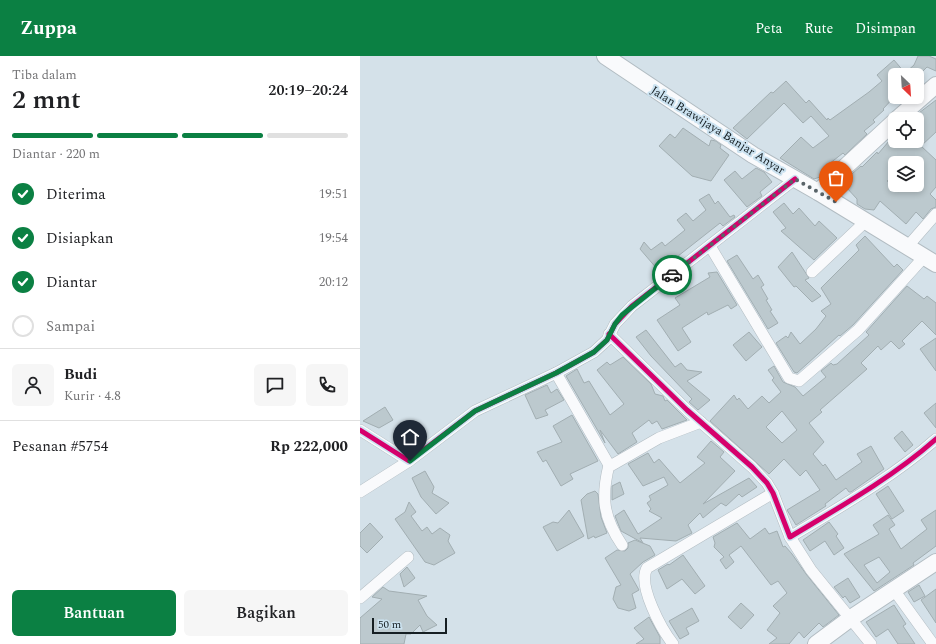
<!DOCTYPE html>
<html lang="id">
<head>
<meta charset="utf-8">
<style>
	body { margin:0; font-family:Spectral,serif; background:#f6f6f6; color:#202124; height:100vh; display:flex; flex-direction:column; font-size:15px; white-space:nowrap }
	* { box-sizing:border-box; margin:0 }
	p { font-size:13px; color:#757577 }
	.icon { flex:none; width:22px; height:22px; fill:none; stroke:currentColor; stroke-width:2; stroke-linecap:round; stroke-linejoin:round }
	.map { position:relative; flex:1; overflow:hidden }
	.sheet { display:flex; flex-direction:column; background:#fff; width:360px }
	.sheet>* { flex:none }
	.needle { width:26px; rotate:155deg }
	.controls { position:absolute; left:528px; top:12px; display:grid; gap:8px }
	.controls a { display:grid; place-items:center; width:36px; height:36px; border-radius:6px; background:#fff; box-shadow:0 2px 6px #0003; font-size:20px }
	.scale { position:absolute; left:12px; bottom:10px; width:75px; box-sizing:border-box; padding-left:4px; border:2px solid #161f23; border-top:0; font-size:11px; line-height:14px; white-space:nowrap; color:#161f23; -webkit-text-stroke:3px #cce3f1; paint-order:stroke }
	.pin { position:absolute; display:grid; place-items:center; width:34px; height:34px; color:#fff; margin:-41px -17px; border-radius:50% 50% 50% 0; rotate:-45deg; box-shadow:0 0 4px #0007 }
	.pin .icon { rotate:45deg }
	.courier { position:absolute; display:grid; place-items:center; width:40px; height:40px; margin:-20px; border:3px solid #0b8043; border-radius:50%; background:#fff; color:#222; box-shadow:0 1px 5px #0007 }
	.summary em { font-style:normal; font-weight:600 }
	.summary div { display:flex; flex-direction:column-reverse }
	.summary { display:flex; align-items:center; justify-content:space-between; height:68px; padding:0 12px }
	h1 { font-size:26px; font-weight:600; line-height:30px }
	.bar { display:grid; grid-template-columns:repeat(4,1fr); gap:6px 4px; align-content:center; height:48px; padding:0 12px }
	.bar i { height:5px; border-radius:3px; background:#e0e0e0 }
	.bar .selected { background:#0b8043 }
	.bar p { grid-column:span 4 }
	.line { display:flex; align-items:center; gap:10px; padding:0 12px; border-top:1px solid #e0e0e0 }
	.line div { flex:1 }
	.round { display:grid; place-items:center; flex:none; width:42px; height:42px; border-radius:6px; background:#f6f6f6 }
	ol { padding:0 12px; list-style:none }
	li { display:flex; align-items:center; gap:12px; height:44px }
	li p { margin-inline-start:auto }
	li .icon { padding:4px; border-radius:50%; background:#0b8043; color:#fff; stroke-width:4 }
	li:last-child { color:#757577 }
	li i { width:22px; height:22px; border:2px solid #e0e0e0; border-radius:50% }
	.primary-button { display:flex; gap:8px; margin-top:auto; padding:8px 12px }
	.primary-button a { flex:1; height:46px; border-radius:6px; background:#0b8043; color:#fff; font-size:16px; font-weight:600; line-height:46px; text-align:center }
	.primary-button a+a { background:#f6f6f6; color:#202124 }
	header { display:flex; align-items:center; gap:24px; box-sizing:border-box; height:56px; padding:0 20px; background:#0b8043; color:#fff }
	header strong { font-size:19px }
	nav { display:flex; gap:22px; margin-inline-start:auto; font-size:14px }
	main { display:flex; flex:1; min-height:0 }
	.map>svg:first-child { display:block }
	.building { fill:#bcc9ce; stroke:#a2aeb2; fill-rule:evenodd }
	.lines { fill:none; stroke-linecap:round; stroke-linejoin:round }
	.street-casing { stroke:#b2bcc2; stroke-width:12 }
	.secondary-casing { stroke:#b2bcc2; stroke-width:18 }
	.street { stroke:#f9fafc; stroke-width:11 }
	.secondary { stroke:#f9fafc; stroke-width:16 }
	.cycleway-casing { stroke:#cce3f1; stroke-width:8 }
	.cycleway { stroke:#d6006c; stroke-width:5 }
	.done { stroke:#586368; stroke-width:4; stroke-dasharray:0 7.2 }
	.route { stroke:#0b8043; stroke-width:5 }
	.labels { text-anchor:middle; stroke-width:4; stroke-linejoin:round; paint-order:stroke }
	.street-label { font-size:12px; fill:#161f23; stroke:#cce3f1 }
</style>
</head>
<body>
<header>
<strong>Zuppa</strong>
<nav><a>Peta</a><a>Rute</a><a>Disimpan</a></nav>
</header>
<main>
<section class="sheet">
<div class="summary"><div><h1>2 mnt</h1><p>Tiba dalam</p></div><em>20:19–20:24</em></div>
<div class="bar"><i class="selected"></i><i class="selected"></i><i class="selected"></i><i></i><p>Diantar · 220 m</p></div>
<ol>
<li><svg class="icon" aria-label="check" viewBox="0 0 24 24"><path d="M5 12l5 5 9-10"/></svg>Diterima<p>19:51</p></li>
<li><svg class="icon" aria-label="check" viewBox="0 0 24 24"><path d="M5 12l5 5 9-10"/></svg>Disiapkan<p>19:54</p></li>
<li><svg class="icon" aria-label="check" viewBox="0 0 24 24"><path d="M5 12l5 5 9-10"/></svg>Diantar<p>20:12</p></li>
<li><i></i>Sampai</li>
</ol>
<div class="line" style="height:72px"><a class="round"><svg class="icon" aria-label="person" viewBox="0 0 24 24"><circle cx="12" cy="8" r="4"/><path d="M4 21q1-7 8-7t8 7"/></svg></a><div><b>Budi</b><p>Kurir · 4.8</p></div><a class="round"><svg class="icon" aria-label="chat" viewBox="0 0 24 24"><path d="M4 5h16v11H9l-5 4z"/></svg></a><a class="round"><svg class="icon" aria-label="phone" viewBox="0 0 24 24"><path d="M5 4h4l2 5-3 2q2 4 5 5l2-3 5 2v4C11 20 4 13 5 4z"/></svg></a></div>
<div class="line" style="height:52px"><div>Pesanan #5754</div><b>Rp 222,000</b></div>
<div class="primary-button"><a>Bantuan</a><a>Bagikan</a></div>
</section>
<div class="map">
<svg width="576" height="588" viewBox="0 0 576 588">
	<rect width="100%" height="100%" fill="#d4e1e9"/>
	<g class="building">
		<path d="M558,0H569L576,3V15L567,11L559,19H535V40L523,53L524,54L513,64L515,66L504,75L507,78L485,99L483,97L469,108L471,111L460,121L454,123L420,102L441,81L453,92L469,80L451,60L443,67L424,47L387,83L373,72L411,36L413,37L426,25L446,47L449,44L467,64L468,62L470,64L509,36L522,25L517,19L534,4L545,17L554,9Z"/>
		<path d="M576,44V76L561,90L576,104V131L570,138L576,144V151L571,153L563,163L556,156L546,168L520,145L514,154L505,153L497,148V143L486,131L476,136L477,131L501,110L502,111L517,96L518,98L535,78V85H557V63H551ZM535,107H557V129H545L539,136L527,125L535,117Z"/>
		<path d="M323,72L349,90L351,84L356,85L361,89L360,92L369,99L351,125L332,120L299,90L310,78L315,82Z"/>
		<path d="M396,112L404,116L412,126L400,136L402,140L387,151L364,124L375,115L382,123Z"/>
		<path d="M349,138L355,148L358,145L370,161L374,159L375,161L363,170L360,167L313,204L316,207L305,216L301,212L298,214L280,193L284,186L291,194L302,186L305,190L325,174L317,164L326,157L333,165L346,154L339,144Z"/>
		<path d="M424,147L433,158L439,152L455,170L459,165L477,182L454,204L421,175L426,172L413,156Z"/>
		<path d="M505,180L534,211L537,208L543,214L493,269L480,280L479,279L437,317L434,316L416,287L426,280L428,282L431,276L440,288L456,273L466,260L461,255L471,248L461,232L499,194L496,189Z"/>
		<path d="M432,196L449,222L445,224L461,240L452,246L436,230L434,231L418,211Z"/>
		<path d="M377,199L393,223L398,219L404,229L401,231L408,243L406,244L412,254L410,255L418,267L408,273L367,205Z"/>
		<path d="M357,216L377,249L371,253L368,249L348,259L347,256L322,272L331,286L318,295L297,264L320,249L315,242L350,221L348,217Z"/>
		<path d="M547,230L564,243L567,240L576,247V279L562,265L542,285L545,288L539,293L531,285L521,294L518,290L501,307L507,313L460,354L462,356L449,367L464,386L453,398L463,410L465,408L476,424L502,406L497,398L511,390L524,413L491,436H489L486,432L465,448L466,450L436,469L427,454L460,434L446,414L440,420L424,403L409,418L350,365L374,339L377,344L379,342L388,353L402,340L409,347L421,336L412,324L414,322L408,314L414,310L423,326L435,331L443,340L466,321L461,315L471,307L473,309L477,308L509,279L506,276ZM422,355L437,374L422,387L406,371Z"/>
		<path d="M286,274L315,311L321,307L327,314L342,316L327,325L350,344L338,354L329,346L332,343L291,300L276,281Z"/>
		<path d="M389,276L402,291L386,305L373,289Z"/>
		<path d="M576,282V315L560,293Z"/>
		<path d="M263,301L291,328L295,338L303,340L305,345L307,344L327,364L302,373L297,365L292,368L289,364L272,377L277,386L258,398L240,374L245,387L206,320L217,313L224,327L229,325L250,359L264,348L237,314L247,306L250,309Z"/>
		<path d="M187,329L191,337L197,333L204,344L185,354L188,359L176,363L165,339Z"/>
		<path d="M576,347V372L564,357Z"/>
		<path d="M25,351L33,364L19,372L3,365Z"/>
		<path d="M212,359L238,405L210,418L213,423L201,430L186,404L183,406L177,396L202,386L193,370Z"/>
		<path d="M542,375L553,389L545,396L534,382Z"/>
		<path d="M351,385L364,396L360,401L375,415L343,448L389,422L397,431L382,441L379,438L366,450L361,447L343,462L340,457L328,469L332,477L316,485L280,482L283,487L261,475L255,460L264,454L278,478L302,462L289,455L291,453L287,447L291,444L289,440L308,429L304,421L283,430L268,408L288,397L294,407L299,403L320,427L345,407L337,401Z"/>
		<path d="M65,415L74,431L72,437L89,447L76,458L61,441L52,422Z"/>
		<path d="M260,426L264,438L252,444V430Z"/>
		<path d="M528,430L544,455L532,463L516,438Z"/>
		<path d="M235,435L238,438L241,461L247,477L235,482L234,480L228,483L221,444L227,438Z"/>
		<path d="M49,446L56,456L51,460L62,475L67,471L72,478L80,472L90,479L88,485L95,497L74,509L65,506L35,463L45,456Z"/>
		<path d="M209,454L224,480L197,495L183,471L193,466L198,467Z"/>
		<path d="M576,454V490L553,507L554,509L514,535L484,498L519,478L513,469L528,459L535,469L529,473L541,493L567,473L561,464ZM519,501L530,516L517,527L504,509Z"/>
		<path d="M469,466L478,478L476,480L484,492L474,499L465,485L450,495L443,484Z"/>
		<path d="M10,467L23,481L7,497L0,490V477Z"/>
		<path d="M377,467L390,483L405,472L409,478L417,475L423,491L425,490L432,498L446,518L479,559L463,571L459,567L444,582L439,576L429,588H409L417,582L407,574L420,557L413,550L427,537L418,525L411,529L381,490L369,499L374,506L366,513L360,504L364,501L354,491L355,487L353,481Z"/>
		<path d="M275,484L290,490L295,499L283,506L270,518L279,534L272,538L276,552L269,555L258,552L253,543L256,531L261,529L245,502L257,494L265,495L268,492V487Z"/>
		<path d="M323,499L345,530L335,538L322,523L307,533L298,514L308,508L309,509Z"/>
		<path d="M47,511L55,522L44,531L40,518Z"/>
		<path d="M488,522L500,541L490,547L485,540L483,542L474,531Z"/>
		<path d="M559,529L565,540L554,546L548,536Z"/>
		<path d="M23,531L29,535L67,540L58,544L67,560L77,569L63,576L60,569L51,578H46L44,588H0V562L22,543L12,541Z"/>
		<path d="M576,533V567L561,544Z"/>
		<path d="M381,547L394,559L381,573L368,561Z"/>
		<path d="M534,549L546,568L543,570L555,588H538L528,573L516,581L506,566Z"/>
		<path d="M332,552L339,565L326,572L329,578L320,583L309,565Z"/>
		<path d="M289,561L300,581V588H276L284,583L274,572Z"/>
	</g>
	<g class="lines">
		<g class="street-casing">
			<g id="street">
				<path d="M350,190L429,322L439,325L498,274L564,201"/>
				<path d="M548,190L576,158"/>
				<path d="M452,216L506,165"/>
				<path d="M249,278L327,354L392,411L407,427L413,437L430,481C480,451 533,421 576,383"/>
				<path d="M196,317L249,409H252L299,382L341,366"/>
				<path d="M0,374L49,405L115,355L196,317L234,296L247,284L255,268L272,250L435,123"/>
				<path d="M249,409C241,441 243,461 262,489"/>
				<path d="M0,436L49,405"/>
				<path d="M430,481L451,514L511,588"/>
				<path d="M534,534L573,588"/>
				<path d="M0,542L48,501"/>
				<path d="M313,588C302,574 277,529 287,512L413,437"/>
			</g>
		</g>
		<g class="secondary-casing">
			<g id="secondary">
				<path d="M245,0L393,99L458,136L576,208"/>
				<path d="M537,63L576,29"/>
				<path d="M458,136L535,65"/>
				<path d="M456,588L491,562L576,506"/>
			</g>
		</g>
		<use href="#street" class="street"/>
		<use href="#secondary" class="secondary"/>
		<g class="cycleway-casing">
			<g id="cycleway">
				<path d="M249,278L327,354L392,411L407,427L413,437L430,481C480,451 533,421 576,383"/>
				<path d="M0,374L49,405L115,355L196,317L234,296L247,284L255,268L272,250L435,123"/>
			</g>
		</g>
		<use href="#cycleway" class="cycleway"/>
	</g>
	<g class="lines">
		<path class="done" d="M312,219L435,123L476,146"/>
		<path class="route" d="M50,405L115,355L196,317L234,296L247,284L255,268L262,259L312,219"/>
	</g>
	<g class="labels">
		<g class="street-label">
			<text transform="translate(358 74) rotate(32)" y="4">Jalan Brawijaya Banjar Anyar</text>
		</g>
	</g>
</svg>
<div class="controls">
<a><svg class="needle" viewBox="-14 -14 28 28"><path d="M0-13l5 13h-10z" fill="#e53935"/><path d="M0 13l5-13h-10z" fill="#757577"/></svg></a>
<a><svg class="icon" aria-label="locate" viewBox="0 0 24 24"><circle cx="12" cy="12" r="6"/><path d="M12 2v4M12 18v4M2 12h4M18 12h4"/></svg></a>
<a><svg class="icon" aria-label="layers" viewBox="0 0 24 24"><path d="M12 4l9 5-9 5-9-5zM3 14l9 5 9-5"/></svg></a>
</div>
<div class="scale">50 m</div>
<div class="pin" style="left:476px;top:146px;background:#ea580c"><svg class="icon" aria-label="bag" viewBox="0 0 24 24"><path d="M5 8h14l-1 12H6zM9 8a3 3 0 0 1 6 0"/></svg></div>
<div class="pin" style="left:50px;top:405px;background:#1f2937"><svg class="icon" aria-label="home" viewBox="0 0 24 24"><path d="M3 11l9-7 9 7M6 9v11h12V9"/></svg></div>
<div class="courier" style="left:312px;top:219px"><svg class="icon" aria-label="car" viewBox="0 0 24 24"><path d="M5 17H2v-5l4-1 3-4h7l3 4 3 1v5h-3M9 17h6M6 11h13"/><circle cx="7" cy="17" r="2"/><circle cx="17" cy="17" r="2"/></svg></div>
</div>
</main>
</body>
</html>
